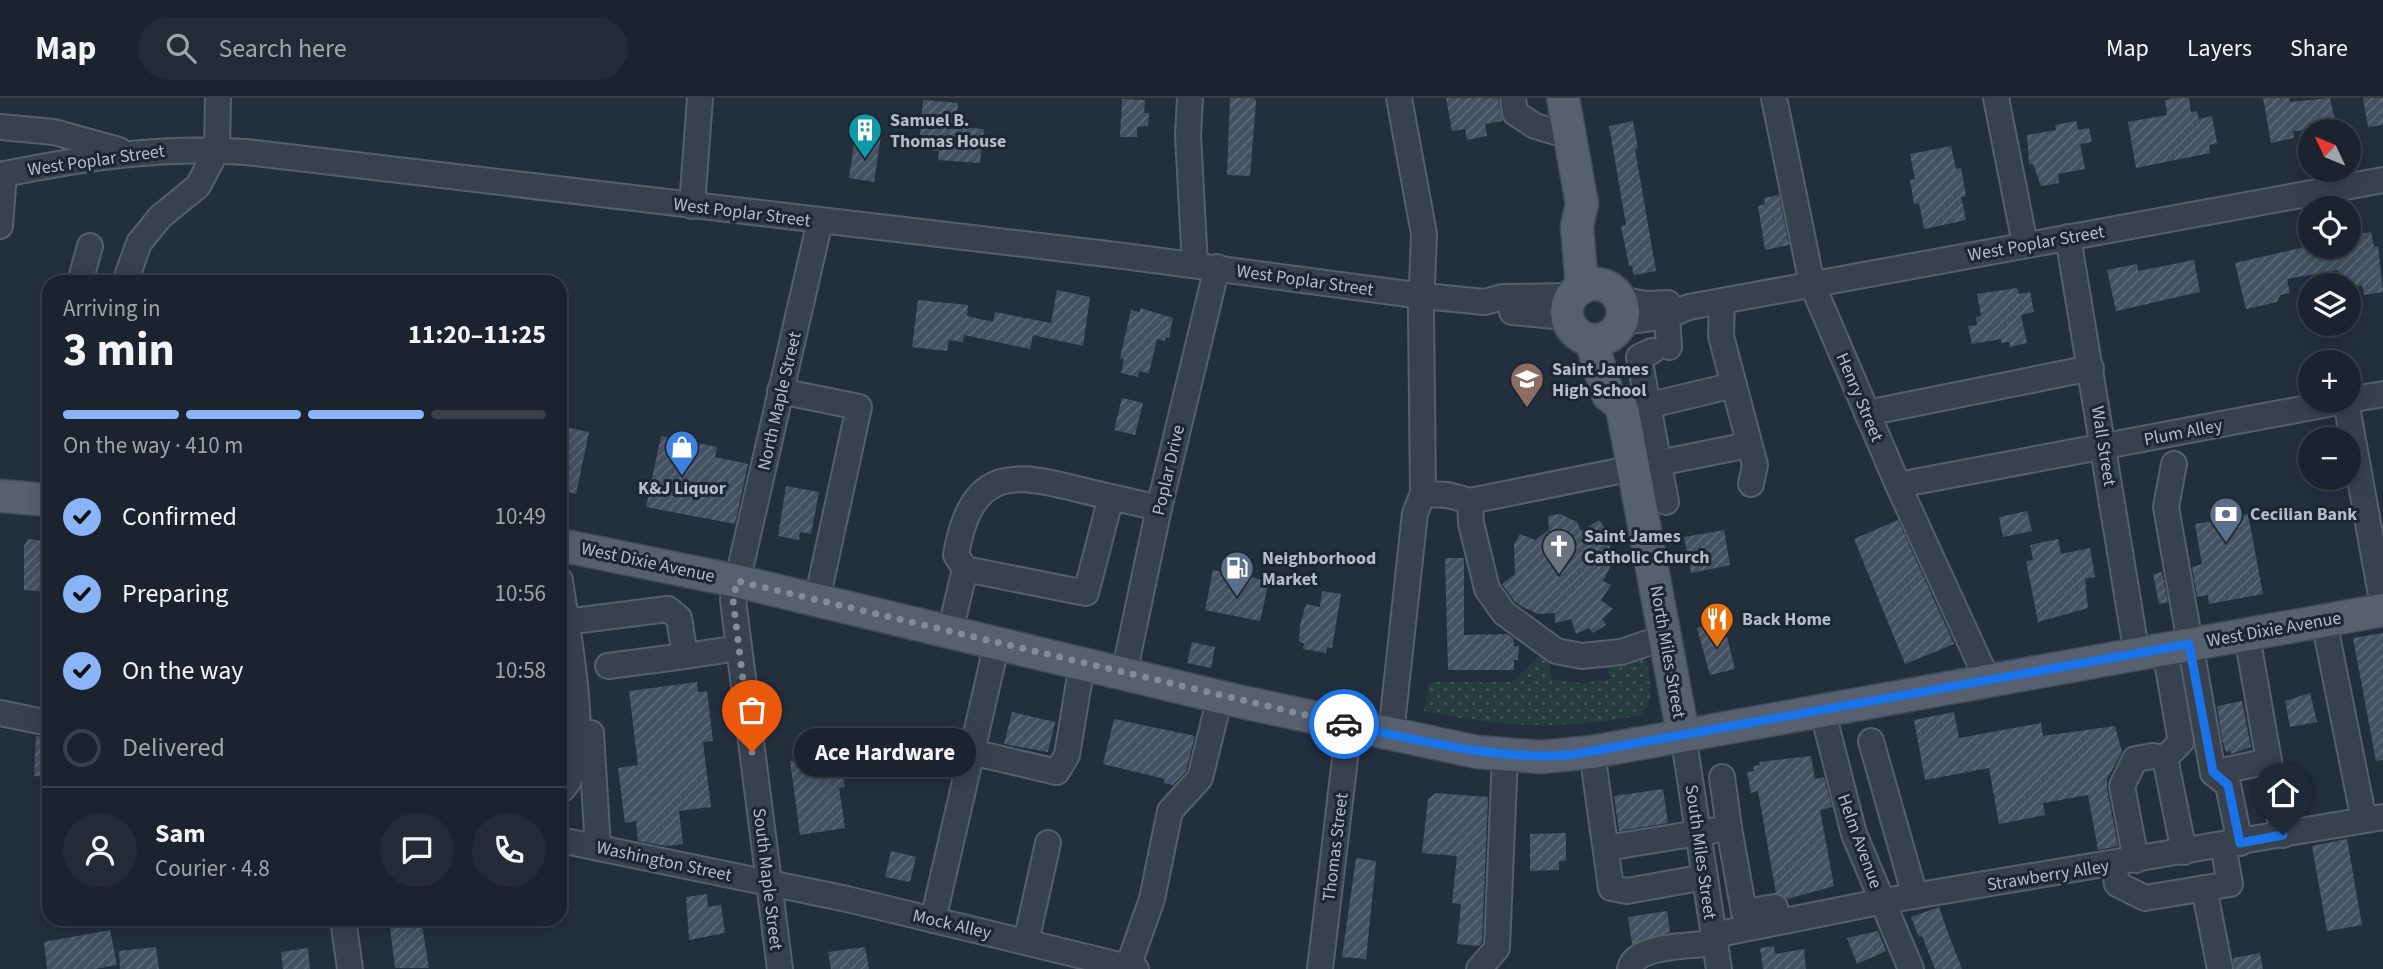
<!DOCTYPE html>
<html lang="en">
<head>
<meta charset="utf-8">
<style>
	body { margin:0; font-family:"Source Sans 3",sans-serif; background:#242b36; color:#f1f3f6; height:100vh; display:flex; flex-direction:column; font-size:26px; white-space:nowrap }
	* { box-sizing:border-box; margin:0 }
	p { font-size:23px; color:#a0a4aa }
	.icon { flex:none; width:38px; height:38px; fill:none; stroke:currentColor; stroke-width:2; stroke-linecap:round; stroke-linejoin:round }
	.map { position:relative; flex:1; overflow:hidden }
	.panel { position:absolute; left:42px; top:177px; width:525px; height:651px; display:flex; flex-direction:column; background:#1b232e; border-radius:21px; box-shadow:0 4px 18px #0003,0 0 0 2px #39404a }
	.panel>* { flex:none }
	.needle { width:46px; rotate:314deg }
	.fabs { position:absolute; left:2298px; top:21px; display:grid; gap:14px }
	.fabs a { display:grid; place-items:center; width:63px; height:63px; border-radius:50%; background:#1b232e; box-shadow:0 4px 18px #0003,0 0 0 2px #39404a; font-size:35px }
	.pin { position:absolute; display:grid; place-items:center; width:60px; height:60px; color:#fff; margin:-72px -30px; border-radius:50% 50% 50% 0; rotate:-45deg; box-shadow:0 0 7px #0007 }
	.pin .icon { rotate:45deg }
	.courier { position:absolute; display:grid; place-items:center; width:70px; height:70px; margin:-35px; border:5px solid #1a73e8; border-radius:50%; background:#fff; color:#222; box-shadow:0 2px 9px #0007 }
	.bubble { position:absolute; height:49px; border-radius:24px; background:#1b232e; box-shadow:0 4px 18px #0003,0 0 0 2px #39404a; font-size:23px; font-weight:700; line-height:49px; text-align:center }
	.overview em { font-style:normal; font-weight:700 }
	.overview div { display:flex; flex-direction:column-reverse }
	.overview { display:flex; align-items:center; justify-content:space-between; height:119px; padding:0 21px }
	h1 { font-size:46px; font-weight:700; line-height:52px }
	.bar { display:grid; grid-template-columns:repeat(4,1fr); gap:10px 7px; align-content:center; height:84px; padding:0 21px }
	.bar i { height:9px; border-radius:5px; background:#39404a }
	.bar .selected { background:#8ab4f8 }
	.bar p { grid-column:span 4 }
	.line { display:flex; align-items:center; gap:18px; padding:0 21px; border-top:2px solid #39404a }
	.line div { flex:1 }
	.round { display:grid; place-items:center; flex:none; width:74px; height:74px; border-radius:37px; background:#242b36 }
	ol { padding:0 21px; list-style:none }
	li { display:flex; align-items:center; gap:21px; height:77px }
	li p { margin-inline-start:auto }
	li .icon { padding:7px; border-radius:50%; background:#8ab4f8; color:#111; stroke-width:4 }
	li:last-child { color:#a0a4aa }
	li i { width:38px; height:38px; border:4px solid #39404a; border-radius:50% }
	header { display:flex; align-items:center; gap:42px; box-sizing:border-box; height:98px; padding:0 35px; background:#1b232e; border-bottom:2px solid #39404a }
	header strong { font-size:33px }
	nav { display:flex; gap:38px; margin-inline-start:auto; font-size:24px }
	.search { width:490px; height:63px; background:#242b36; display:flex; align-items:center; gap:18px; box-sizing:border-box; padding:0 24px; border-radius:38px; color:#a0a4aa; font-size:26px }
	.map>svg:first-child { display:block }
	.grass { fill:url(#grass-dots) }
	.building { fill:url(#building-hatch) }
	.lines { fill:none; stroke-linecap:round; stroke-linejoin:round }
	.minor-casing { stroke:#565f6c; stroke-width:28 }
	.major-casing { stroke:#414a57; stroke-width:35 }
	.minor { stroke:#38414e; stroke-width:24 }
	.major { stroke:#56606e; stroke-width:32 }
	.done { stroke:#828b98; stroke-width:7; stroke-dasharray:0 12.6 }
	.route { stroke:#1a73e8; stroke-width:9 }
	.labels { text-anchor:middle; stroke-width:6; stroke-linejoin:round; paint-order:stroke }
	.poi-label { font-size:18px; font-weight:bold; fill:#b4bcc9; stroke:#1d2633; text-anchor:start }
	.street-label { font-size:18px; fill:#b4bcc9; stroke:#1d2633 }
</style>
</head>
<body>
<header>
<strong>Map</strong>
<div class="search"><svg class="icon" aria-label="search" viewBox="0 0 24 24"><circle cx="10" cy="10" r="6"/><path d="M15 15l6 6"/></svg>Search here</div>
<nav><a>Map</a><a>Layers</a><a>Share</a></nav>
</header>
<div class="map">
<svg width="2383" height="871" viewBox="0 0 2383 871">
	<defs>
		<pattern id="grass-dots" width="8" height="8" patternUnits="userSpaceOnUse" patternTransform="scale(1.75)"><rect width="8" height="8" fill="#263c3f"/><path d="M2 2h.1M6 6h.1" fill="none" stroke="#435659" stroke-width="1.8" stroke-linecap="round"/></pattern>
		<pattern id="building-hatch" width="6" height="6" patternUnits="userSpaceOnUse" patternTransform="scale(1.75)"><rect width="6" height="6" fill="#455162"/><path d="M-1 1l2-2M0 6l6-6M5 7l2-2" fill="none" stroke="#5d6877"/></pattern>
	</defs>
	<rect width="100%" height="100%" fill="#242f3e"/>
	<path class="grass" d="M1540,557L1548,561L1552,582L1583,585L1610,581L1607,565L1646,559C1649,580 1657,600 1641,617C1563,632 1501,630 1424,613L1429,584H1512Z"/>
	<g class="building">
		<path d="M1230,0H1254L1256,3L1250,78L1227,77Z"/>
		<path d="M1446,0H1498L1502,23L1485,26L1487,38L1467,42L1465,31L1452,33Z"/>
		<path d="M2177,0H2189L2191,14L2197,13L2199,21L2212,18L2217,45L2209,47L2210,55L2136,70L2128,24L2167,17L2165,2Z"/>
		<path d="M2263,0H2289L2290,4L2330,0L2335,22L2326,24L2327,31L2293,33L2294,40L2271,45Z"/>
		<path d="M2363,0H2383V27L2368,29Z"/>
		<path d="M1122,1L1145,2L1144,15H1149L1148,28L1137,29V39H1120Z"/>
		<path d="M923,2L958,5L956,29L984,31L980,65L938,62L939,53L919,51Z"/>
		<path d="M1633,23L1638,50L1635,51L1656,173L1634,177L1632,168H1629L1621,128L1626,127L1609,28Z"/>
		<path d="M2076,23L2078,32L2089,30L2092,44L2080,46L2085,71L2058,76L2059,85L2041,88L2033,66H2029L2027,37L2056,32L2055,27Z"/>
		<path d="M856,33L881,37L874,84L849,80Z"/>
		<path d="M1951,48L1956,71L1961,70L1966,98L1961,99L1966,122L1924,131L1919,105L1914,106L1910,82L1915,81L1910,56Z"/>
		<path d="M1779,97L1789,147L1765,152L1758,108L1765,106L1764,100Z"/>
		<path d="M2371,134L2374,149L2378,148L2383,194L2364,197L2362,187L2348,189L2346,180L2337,172L2287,181L2290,195L2280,197L2277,204L2246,211L2235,165L2305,149H2348V138Z"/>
		<path d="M2194,162L2200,194L2116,213L2107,172L2137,166L2138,173Z"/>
		<path d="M2017,190L2019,196L2030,194L2034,214L2021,217L2027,245L2010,249L2009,244L2001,245V241L1972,246L1968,228L1977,227L1976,219L1981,218L1977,196Z"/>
		<path d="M1057,192L1090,199L1083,248L1033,237L1030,251L964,237L963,244L949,242L947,253L912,249L918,202L968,207L967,218L993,224L995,214L1051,225Z"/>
		<path d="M1140,210L1173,220L1169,240L1166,239L1165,243L1157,241L1149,275L1139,273L1138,279L1121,275L1124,261L1120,260L1131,212L1140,214Z"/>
		<path d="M1122,300L1143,305L1135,337L1114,332Z"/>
		<path d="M565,329L589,334L576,396L560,392V353Z"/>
		<path d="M661,338L717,349L715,359L748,366L735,426L646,409Z"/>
		<path d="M786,388L819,394L811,436L800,434L799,442L778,438Z"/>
		<path d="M2027,413L2032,433L2003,439L1999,419Z"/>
		<path d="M1560,416L1577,424L1581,433L1599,422L1609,435L1611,467L1603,483L1611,487L1601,502L1613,511L1602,521L1606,527L1593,535L1589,530L1576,536L1571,521L1555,525V515L1538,516L1525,510L1515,504L1502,486L1515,476L1514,446L1520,436L1535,442L1549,432L1548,418Z"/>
		<path d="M2248,416L2263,496L2209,506L2208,497L2197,499L2192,469L2202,466L2195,426Z"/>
		<path d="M1898,422L1954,546L1905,566L1854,441Z"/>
		<path d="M1724,432L1730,467L1691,475L1684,439Z"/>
		<path d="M28,441L49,443V494L24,492V448Z"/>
		<path d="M2058,441L2061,456L2090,450L2095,479L2085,481L2088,510L2038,524L2026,463L2033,462L2030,447Z"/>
		<path d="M1445,460H1464V537L1507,536L1513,540L1514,548H1519L1518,562H1514V572H1448Z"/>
		<path d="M1213,472L1269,483L1260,523L1205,512Z"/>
		<path d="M2162,474L2168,504L2159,506L2153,476Z"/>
		<path d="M1322,493L1341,496L1332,550L1327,549L1326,555L1303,551L1304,545L1299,544L1300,527L1306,506L1320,509Z"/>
		<path d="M1723,523L1735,571L1710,577L1697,530Z"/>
		<path d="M2383,535V662L2376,663L2353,540Z"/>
		<path d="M1192,544L1215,549L1211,570L1187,565Z"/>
		<path d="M697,584L698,594L707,593L713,643L703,644L711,709L679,713L683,746L665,748L638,743L636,723L625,725L618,670L638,667L629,593Z"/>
		<path d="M2310,595L2317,624L2290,629L2285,603Z"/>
		<path d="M2242,603L2251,649L2231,656V653L2226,654L2222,642L2217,608Z"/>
		<path d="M1012,614L1055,624L1048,654L1004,646Z"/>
		<path d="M1954,614L1959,640L2041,625L2043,638L2115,628L2122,654L2107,681V691L2118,748L2098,752L2088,697L2043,705L2045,717L1999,726L1989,670L1925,682L1914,622Z"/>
		<path d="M1114,621L1195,638L1186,673L1173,687L1164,685L1165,681L1103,666Z"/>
		<path d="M36,638L49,639V679L34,678Z"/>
		<path d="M1811,658L1815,681L1824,679L1832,709L1820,712L1834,788L1787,801L1776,795L1758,693L1751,695L1747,674L1754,673L1753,668L1760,667L1759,664Z"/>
		<path d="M811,660V665L839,662L845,689L839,690L845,730L800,737L790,663Z"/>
		<path d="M1663,691L1668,725L1619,733L1614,698Z"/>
		<path d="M1436,695L1488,699L1482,844L1479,848L1457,846L1461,806L1452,805L1457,758L1422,755L1428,701Z"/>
		<path d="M1566,735V763H1559V772L1530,773V736Z"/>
		<path d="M2347,741L2362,827L2327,833L2312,748Z"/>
		<path d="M891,753L916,759L910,784L885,779Z"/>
		<path d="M1356,760L1376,763L1366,861L1342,859Z"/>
		<path d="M707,796L708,809L721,807L725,835L689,842L686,799Z"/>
		<path d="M1939,809L1948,835L1962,871H1935L1922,838L1919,839L1911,819Z"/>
		<path d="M1667,813L1670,834L1632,846L1628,819Z"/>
		<path d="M389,821H421L429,870H395Z"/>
		<path d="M110,832L117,867L95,871H47L44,844Z"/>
		<path d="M1878,833L1886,853L1857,866L1847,840Z"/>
		<path d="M1774,848L1775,856L1804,851L1806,871H1763L1760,850Z"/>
		<path d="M156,849L159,871H120L119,853Z"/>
		<path d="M865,849L869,871H831L828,854Z"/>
		<path d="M308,850L310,871H283L281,854Z"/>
		<path d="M2260,855L2263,871H2234L2233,860Z"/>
	</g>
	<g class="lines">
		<g class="minor-casing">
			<g id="minor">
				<path d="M1190,0L1188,37L1195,167"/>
				<path d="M1513,0L1515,15L1535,28L1570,38"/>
				<path d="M1774,0L1812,186L1898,387L1988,583"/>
				<path d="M1996,0L2025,146"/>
				<path d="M0,29L54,34L119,52"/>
				<path d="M0,77C83,60 161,48 246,54L1124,158L1423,198L1485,204L1502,199L1572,198"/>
				<path d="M692,108L700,0"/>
				<path d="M0,128L4,76"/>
				<path d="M2068,139L2137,557"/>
				<path d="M80,184L90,148"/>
				<path d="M125,184L139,145L160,119L198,88L217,52L218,0"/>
				<path d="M1619,201L1646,206L1668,205"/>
				<path d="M1722,204L1721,238L1755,367L1751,386"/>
				<path d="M1512,214L1567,219"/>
				<path d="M1667,218L1669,249"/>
				<path d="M1621,224L1667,218L1689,209L2383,82"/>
				<path d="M1652,253L1639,259L1666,404"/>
				<path d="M780,293L859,309L817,502"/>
				<path d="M2348,302L2383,296"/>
				<path d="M2346,303L2383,508"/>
				<path d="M1634,311L1734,287"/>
				<path d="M1867,315L2091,270"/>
				<path d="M2174,366L2166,409L2213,675L2228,687L2240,745"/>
				<path d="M1898,387L2344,303"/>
				<path d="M1423,396L1448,397L1470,403L1471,425L1487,491L1504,515L1556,553L1582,558L1621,554L1666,539"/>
				<path d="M1470,403L1748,347"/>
				<path d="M965,471L956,457C974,351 1033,382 1111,399"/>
				<path d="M560,482C565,523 597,669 560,693"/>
				<path d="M2324,523L2364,722"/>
				<path d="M565,524L668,511L679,520L685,558L739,550"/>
				<path d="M950,534L965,471L1086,495L1111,399L1159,410"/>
				<path d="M2165,552L2181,644L2165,660L2184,754"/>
				<path d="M608,568L685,558"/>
				<path d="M1124,576L1159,410L1217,169"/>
				<path d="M1822,611L1854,736L1911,871"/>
				<path d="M0,615L49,625"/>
				<path d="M591,635L598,750"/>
				<path d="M1391,636L1415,415L1423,396L1421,212L1424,136L1399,0"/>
				<path d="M1683,636L1719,871"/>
				<path d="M1871,643L1915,798"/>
				<path d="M971,654L1057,674L1067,657L1082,566"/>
				<path d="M1592,654L1611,790L1627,793L1705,779"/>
				<path d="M2269,663L2283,737"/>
				<path d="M2213,675L2269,663L2247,538"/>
				<path d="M1722,679L1729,730"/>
				<path d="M560,742L847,801L1136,871"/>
				<path d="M1606,750L1729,730L1744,814L1775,809"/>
				<path d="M2136,762L2122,688L2135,661L2153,658L2165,660"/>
				<path d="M2114,766L2117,786L2145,800L2230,786L2223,747"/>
				<path d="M2204,790L2220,871"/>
				<path d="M343,821L350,871"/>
				<path d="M933,822L997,545"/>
				<path d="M1714,837L1884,803L2383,719"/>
				<path d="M1026,844L1048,745"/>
				<path d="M1128,869L1152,801L1170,713L1200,680L1220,599"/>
				<path d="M780,871L733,502L820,123"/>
				<path d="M1320,871L1349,627"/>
				<path d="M1479,871L1497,850L1505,657"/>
				<path d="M1630,871C1635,846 1692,848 1715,845"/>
			</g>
		</g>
		<g class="major-casing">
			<g id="major">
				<path d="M1563,0L1582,106L1577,128L1582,190"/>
				<circle cx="1595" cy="214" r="28"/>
				<path d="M1591,242L1608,297L1620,306L1623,315L1683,636"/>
				<path d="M0,398L49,402"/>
				<path d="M560,447L737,483L1233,602L1477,654L1541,659L1592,654L2383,512"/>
			</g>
		</g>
		<use href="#minor" class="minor"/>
		<use href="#major" class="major"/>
	</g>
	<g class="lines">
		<path class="done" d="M752,654L733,502L737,483L1344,626"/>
		<path class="route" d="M1344,626C1418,642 1493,662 1570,657L2189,546L2213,674L2228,687L2240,745L2283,737"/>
	</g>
	<defs>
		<g id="building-pin" transform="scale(1.75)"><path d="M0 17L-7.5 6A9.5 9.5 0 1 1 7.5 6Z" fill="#0f9aa8" stroke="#1d2633"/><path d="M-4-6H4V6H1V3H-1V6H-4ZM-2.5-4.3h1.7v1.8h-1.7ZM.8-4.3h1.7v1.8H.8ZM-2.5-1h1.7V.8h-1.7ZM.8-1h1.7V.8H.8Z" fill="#fff"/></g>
		<g id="school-pin" transform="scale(1.75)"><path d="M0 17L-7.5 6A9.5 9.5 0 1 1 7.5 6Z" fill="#8d6e63" stroke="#1d2633"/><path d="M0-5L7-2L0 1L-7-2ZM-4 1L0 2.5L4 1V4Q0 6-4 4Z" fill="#fff"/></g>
		<g id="shop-pin" transform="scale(1.75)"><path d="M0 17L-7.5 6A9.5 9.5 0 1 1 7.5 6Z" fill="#3f7fe0" stroke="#1d2633"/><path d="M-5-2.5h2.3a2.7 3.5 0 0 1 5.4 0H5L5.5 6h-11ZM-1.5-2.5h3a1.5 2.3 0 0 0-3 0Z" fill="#fff"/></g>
		<g id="bank-pin" transform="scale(1.75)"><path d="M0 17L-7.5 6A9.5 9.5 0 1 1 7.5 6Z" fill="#5c6f8a" stroke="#1d2633"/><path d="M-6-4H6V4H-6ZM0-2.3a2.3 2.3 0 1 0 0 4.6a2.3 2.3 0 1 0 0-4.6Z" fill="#fff"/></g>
		<g id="church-pin" transform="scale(1.75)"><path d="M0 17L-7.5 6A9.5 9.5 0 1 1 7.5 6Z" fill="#6b7280" stroke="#1d2633"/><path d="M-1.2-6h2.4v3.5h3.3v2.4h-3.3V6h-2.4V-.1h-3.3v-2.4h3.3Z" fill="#fff"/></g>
		<g id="fuel-pin" transform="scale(1.75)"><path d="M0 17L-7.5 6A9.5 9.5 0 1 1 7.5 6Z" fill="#5c6f8a" stroke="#1d2633"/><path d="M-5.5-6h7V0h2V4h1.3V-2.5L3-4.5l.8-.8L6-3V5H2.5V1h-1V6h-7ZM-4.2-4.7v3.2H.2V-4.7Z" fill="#fff"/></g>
		<g id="restaurant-pin" transform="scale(1.75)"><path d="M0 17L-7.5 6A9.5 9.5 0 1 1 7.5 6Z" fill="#e8710a" stroke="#1d2633"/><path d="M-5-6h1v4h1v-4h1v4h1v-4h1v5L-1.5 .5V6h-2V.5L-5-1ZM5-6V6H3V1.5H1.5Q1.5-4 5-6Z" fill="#fff"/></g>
	</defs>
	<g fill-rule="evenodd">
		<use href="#building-pin" x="865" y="32"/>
		<use href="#school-pin" x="1527" y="281"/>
		<use href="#shop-pin" x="682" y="349"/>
		<use href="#bank-pin" x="2226" y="416"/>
		<use href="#church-pin" x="1559" y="448"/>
		<use href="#fuel-pin" x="1237" y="470"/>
		<use href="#restaurant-pin" x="1717" y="521"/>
	</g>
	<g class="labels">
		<g class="poi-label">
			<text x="890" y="28">Samuel B.<tspan x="890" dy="21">Thomas House</tspan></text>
			<text x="1552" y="277">Saint James<tspan x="1552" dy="21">High School</tspan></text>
			<text x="682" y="396" text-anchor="middle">K&amp;J Liquor</text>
			<text x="2250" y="422">Cecilian Bank</text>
			<text x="1584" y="444">Saint James<tspan x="1584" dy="21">Catholic Church</tspan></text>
			<text x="1262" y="466">Neighborhood<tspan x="1262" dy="21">Market</tspan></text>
			<text x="1742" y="527">Back Home</text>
		</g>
		<g class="street-label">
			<text transform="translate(96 62) rotate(-8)" y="6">West Poplar Street</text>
			<text transform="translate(742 114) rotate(7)" y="6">West Poplar Street</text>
			<text transform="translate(2036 145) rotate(-10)" y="6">West Poplar Street</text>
			<text transform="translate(1305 182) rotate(8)" y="6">West Poplar Street</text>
			<text transform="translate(1860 299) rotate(67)" y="6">Henry Street</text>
			<text transform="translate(779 303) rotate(-77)" y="6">North Maple Street</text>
			<text transform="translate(2183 334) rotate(-11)" y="6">Plum Alley</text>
			<text transform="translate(2104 348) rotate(81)" y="6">Wall Street</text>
			<text transform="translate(1168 372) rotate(-77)" y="6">Poplar Drive</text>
			<text transform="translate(648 464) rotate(12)" y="6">West Dixie Avenue</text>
			<text transform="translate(2274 531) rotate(-10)" y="6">West Dixie Avenue</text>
			<text transform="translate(1668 554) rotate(80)" y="6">North Miles Street</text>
			<text transform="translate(1860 743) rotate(70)" y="6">Helm Avenue</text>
			<text transform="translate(1335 749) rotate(-83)" y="6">Thomas Street</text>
			<text transform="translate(1701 754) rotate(82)" y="6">South Miles Street</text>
			<text transform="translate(664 763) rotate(12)" y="6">Washington Street</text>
			<text transform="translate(2048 777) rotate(-9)" y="6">Strawberry Alley</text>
			<text transform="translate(768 781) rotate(83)" y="6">South Maple Street</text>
			<text transform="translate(952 826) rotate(13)" y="6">Mock Alley</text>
		</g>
	</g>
</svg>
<div class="fabs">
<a><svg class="needle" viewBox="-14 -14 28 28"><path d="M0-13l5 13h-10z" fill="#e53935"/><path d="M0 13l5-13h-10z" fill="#a0a4aa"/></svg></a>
<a><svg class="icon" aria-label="locate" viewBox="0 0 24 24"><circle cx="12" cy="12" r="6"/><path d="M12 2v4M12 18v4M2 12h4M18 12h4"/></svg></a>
<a><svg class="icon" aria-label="layers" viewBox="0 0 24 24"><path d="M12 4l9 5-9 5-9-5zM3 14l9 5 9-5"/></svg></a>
<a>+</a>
<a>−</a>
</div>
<div class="pin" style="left:752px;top:654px;background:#ea580c"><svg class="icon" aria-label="bag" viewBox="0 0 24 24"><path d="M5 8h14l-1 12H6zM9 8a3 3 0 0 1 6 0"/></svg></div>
<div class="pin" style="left:2283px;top:737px;background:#1f2937"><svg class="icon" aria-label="home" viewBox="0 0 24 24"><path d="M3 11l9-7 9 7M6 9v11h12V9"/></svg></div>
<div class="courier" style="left:1344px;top:626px"><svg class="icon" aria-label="car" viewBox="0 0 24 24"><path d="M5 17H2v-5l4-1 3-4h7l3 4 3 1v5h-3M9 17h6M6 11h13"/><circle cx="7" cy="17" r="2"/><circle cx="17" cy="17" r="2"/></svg></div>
<div class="bubble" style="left:794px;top:630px;width:182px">Ace Hardware</div>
<section class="panel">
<div class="overview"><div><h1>3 min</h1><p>Arriving in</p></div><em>11:20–11:25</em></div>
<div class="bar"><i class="selected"></i><i class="selected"></i><i class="selected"></i><i></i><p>On the way · 410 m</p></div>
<ol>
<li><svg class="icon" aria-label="check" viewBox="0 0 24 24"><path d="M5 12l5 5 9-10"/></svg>Confirmed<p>10:49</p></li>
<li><svg class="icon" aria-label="check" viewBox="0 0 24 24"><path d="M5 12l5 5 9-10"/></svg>Preparing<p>10:56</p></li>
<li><svg class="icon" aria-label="check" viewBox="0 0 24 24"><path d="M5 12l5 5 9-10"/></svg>On the way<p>10:58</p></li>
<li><i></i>Delivered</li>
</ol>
<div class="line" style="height:126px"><a class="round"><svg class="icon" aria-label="person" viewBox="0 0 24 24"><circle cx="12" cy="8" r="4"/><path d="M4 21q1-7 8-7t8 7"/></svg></a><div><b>Sam</b><p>Courier · 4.8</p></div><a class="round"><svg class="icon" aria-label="chat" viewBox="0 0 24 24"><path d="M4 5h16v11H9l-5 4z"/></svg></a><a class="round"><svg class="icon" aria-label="phone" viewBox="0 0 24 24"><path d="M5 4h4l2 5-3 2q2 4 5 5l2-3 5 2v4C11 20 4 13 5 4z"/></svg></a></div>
</section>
</div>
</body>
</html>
